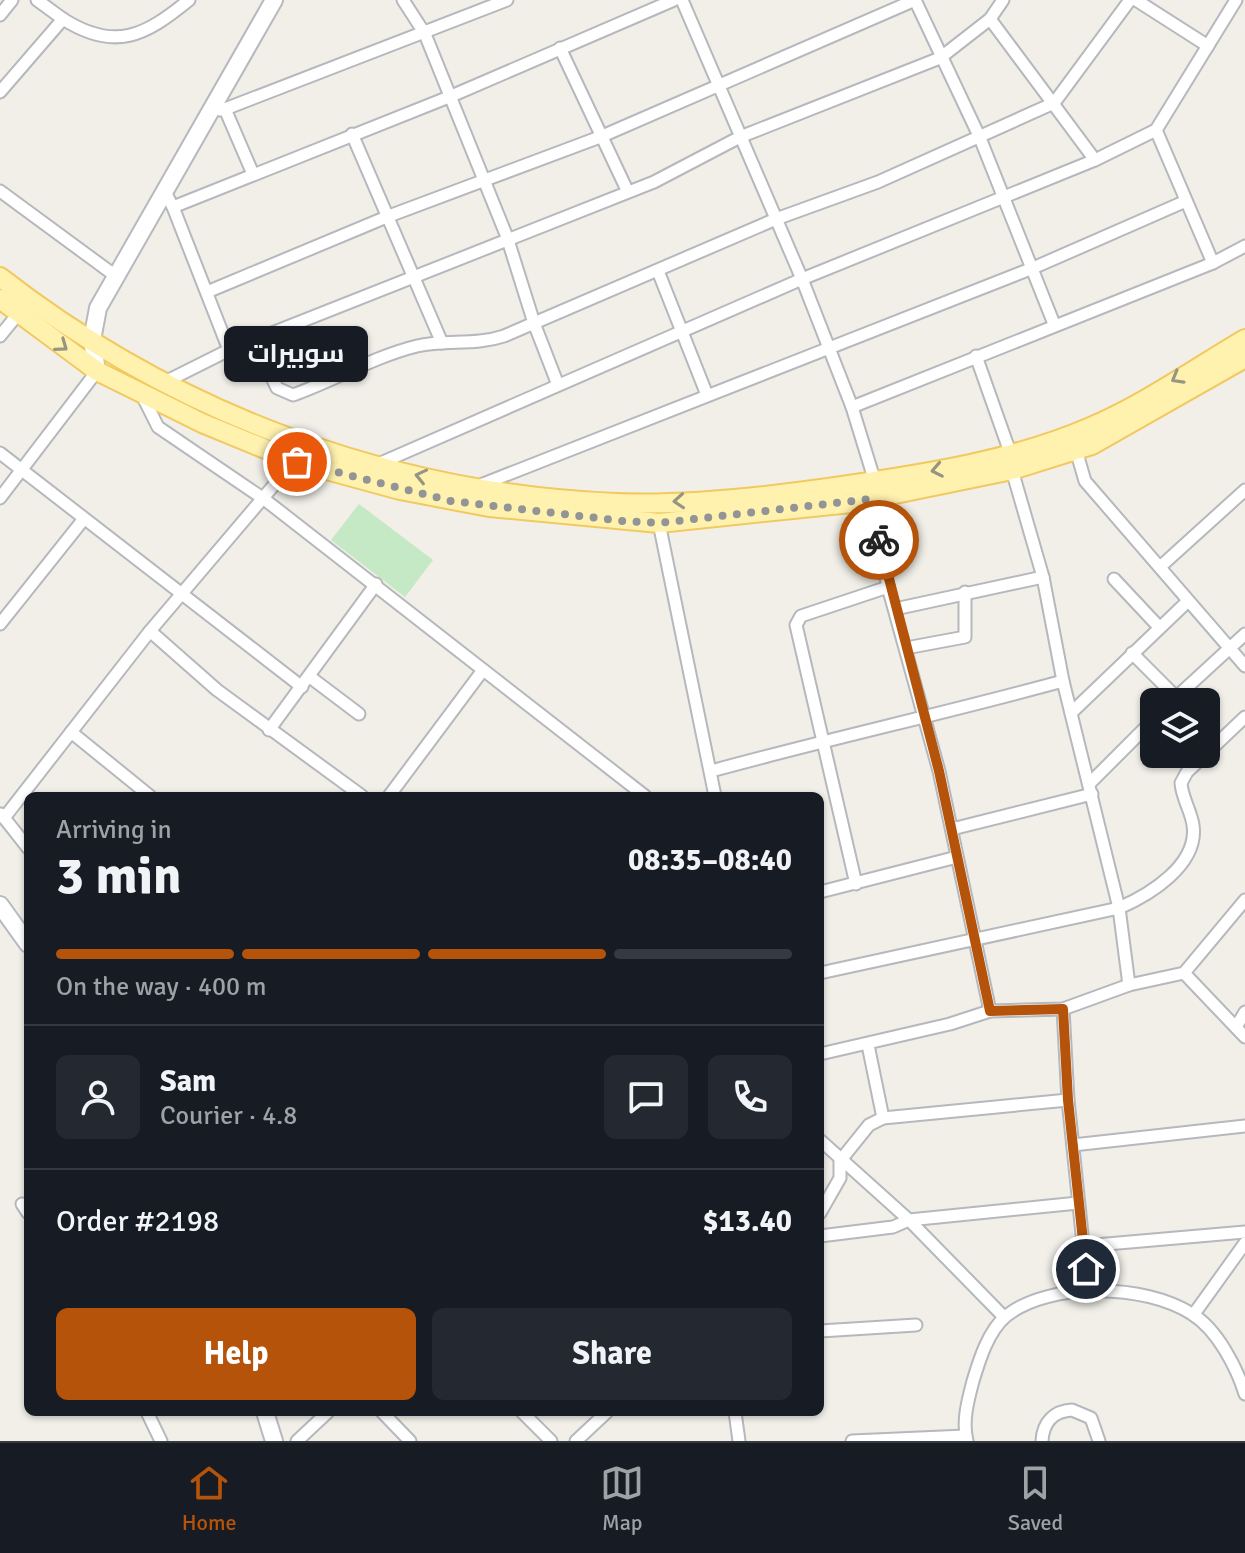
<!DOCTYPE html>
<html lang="en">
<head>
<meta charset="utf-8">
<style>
	body { margin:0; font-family:Signika,Cairo,sans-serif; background:#242831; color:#f1f3f6; height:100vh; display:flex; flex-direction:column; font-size:30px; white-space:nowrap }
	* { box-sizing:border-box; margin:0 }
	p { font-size:26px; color:#9ea1a6 }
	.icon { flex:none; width:44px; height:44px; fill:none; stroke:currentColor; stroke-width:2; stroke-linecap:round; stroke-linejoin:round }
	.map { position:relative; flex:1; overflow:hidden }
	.details { position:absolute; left:24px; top:792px; width:800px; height:624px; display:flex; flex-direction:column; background:#171b24; border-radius:12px; box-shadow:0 2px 6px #0004 }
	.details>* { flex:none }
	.fabs { position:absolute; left:1140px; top:688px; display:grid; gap:16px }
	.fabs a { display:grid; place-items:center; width:80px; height:80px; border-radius:12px; background:#171b24; box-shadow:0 2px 6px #0004; font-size:40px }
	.pin { position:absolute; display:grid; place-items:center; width:68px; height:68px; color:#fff; margin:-34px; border:4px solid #fff; border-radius:50%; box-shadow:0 2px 8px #0007 }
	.courier { position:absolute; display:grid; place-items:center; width:80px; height:80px; margin:-40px; border:6px solid #b45309; border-radius:50%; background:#fff; color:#222; box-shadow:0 2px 10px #0007 }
	.bubble { position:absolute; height:56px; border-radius:12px; background:#171b24; box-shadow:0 2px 6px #0004; font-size:26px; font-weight:700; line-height:56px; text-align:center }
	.summary em { font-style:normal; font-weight:700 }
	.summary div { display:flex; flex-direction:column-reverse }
	.summary { display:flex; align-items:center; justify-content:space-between; height:136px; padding:0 32px }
	h1 { font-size:52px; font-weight:700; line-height:60px }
	.bar { display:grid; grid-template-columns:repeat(4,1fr); gap:12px 8px; align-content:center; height:96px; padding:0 32px }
	.bar i { height:10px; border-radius:6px; background:#363941 }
	.bar .current { background:#b45309 }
	.bar p { grid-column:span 4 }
	.line { display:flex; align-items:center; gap:20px; padding:0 32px; border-top:2px solid #363941 }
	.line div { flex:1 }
	.round { display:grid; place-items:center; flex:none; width:84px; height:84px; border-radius:12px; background:#242831 }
	.button { display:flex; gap:16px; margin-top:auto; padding:16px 32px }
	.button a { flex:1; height:92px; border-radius:12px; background:#b45309; color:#fff; font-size:32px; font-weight:700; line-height:92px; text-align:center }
	.button a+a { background:#242831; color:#f1f3f6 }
	.tabs { display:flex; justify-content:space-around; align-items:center; height:112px; border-top:2px solid #363941; background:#171b24; font-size:22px; color:#9ea1a6 }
	.tabs a { display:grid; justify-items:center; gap:4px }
	.tabs .current { color:#b45309 }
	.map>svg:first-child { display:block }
	.green { fill:#c5e8c5 }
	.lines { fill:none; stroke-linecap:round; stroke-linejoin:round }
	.minor-casing { stroke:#b5b8bc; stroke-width:15 }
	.secondary-casing { stroke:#b6babf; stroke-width:20 }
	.primary-casing { stroke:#f2c960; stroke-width:22 }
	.minor { stroke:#fff; stroke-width:11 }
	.secondary { stroke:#fff; stroke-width:16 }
	.primary { stroke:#fff2af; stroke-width:18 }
	.oneway { stroke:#979581 }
	.done { stroke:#929495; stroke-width:8; stroke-dasharray:0 14.4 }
	.route { stroke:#b45309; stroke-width:10 }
</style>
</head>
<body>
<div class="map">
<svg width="1245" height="1441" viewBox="0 0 1245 1441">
	<rect width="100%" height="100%" fill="#f1efe8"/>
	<path class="green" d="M359,504L433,560L405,597L331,540Z"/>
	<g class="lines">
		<g class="minor-casing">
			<g id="minor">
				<path d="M403,0L425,34L507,237L534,323L558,385"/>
				<path d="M682,0L802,279L852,407L876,485"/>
				<path d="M1136,0L1208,46"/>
				<path d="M0,15L12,0"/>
				<path d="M63,19C115,52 145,36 189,0"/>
				<path d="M990,19L1095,160"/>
				<path d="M560,48L627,190"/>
				<path d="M0,92L63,19L37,0"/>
				<path d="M225,109L507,0"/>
				<path d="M220,110L225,109L253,174"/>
				<path d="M1156,130L1213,263"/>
				<path d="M352,134L442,343"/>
				<path d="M0,191L117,277"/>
				<path d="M165,192L173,207L449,97L674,0"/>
				<path d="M173,207L229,350"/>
				<path d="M658,271L707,395"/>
				<path d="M207,292L389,216L600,137L915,0L980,138L1054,324"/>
				<path d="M0,336L18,314"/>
				<path d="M254,340L277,388L293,395C335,380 373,357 417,346C446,339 474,346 504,336L776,219L878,182L1054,103L1130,0"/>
				<path d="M976,356L1011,455"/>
				<path d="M163,383L229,350L654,182L740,137L940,58L990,19L1003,0"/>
				<path d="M142,395L158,427L264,499L645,796"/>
				<path d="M852,407L1213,263L1245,246"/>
				<path d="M1076,450L1085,481L1245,666"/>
				<path d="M0,453L302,687"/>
				<path d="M376,465L802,279L1095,160L1156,130L1236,0"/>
				<path d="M1012,470L1043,577L1063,681L1119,908L1129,985"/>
				<path d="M478,486L1033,268L1186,201"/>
				<path d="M0,498L97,371"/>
				<path d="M871,499L888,587L939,771L990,1011"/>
				<path d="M659,523L715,796"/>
				<path d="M1160,567L1245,490"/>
				<path d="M1114,579L1159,627"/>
				<path d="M895,609L1043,577"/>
				<path d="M0,624L83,520"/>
				<path d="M150,631L217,690L362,796"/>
				<path d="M906,648L965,637V592"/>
				<path d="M1132,653L1176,697"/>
				<path d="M310,677L359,714"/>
				<path d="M1171,702L1245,634"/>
				<path d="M1071,713L1188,601"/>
				<path d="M269,730L376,584"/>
				<path d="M71,732L150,796"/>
				<path d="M1206,754L1245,717"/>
				<path d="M711,771C828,739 946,713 1063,681"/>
				<path d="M1089,784L1154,719"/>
				<path d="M389,796L483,670"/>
				<path d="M1,814L28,848"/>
				<path d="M4,818L150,631L308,445"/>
				<path d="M952,829L1092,794"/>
				<path d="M856,884L796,625L801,616L888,587"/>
				<path d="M820,892L957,857"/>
				<path d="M820,973L1119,908C1149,895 1199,865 1193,825C1191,811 1182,798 1181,783L1187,772L1206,754"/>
				<path d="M1184,973L1245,1037"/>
				<path d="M1063,1009L1068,1100L1088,1291"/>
				<path d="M1236,1027L1245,1012"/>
				<path d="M868,1045L883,1118"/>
				<path d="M820,1054L950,1024L990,1011L1063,1009L1129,985L1184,973L1245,900"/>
				<path d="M820,1140L909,1220L1004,1317"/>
				<path d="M1073,1145L1245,1126"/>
				<path d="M22,1204L28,1213"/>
				<path d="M820,1213L840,1178V1161L869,1125L883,1118L1068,1100"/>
				<path d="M820,1236L893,1227L909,1220L1078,1203"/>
				<path d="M1084,1246L1245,1232"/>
				<path d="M1194,1314L1245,1243"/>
				<path d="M820,1331L916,1325"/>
				<path d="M147,1412L161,1441"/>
				<path d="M382,1412L410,1441"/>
				<path d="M522,1412L551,1441"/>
				<path d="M735,1412L739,1441"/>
				<path d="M297,1441L328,1412"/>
				<path d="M576,1441L607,1412"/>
				<path d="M852,1441L965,1436"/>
				<path d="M967,1441C962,1421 968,1400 973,1381C979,1361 988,1331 1006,1316C1050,1281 1146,1284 1192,1314C1217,1329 1237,1368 1245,1394"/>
				<path d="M1042,1441C1043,1422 1054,1411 1072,1410L1091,1418L1099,1441"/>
			</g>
		</g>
		<g class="secondary-casing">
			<g id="secondary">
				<path d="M97,371L92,340L98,308L274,0"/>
				<path d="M0,905L28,944"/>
				<path d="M265,1412L274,1441"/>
			</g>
		</g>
		<g class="primary-casing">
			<g id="primary">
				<path d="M0,277C176,414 392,494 616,503C690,506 775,496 849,485C929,473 1013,460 1088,428C1143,405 1194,369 1245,339"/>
				<path d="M0,299L97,371L202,423L297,462L400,490L489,507L659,523L851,503L1012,470L1092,445L1245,358"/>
			</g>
		</g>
		<use href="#minor" class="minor"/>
		<use href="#secondary" class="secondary"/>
		<use href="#primary" class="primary"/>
	</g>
	<defs><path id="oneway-chevron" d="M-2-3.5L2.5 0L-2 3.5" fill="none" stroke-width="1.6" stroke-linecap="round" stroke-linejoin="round" transform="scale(2)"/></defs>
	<g class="oneway">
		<use href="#oneway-chevron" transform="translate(62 346) rotate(36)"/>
		<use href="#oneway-chevron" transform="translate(1177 378) rotate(150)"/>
		<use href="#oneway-chevron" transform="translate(937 470) rotate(169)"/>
		<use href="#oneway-chevron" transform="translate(421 476) rotate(-167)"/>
		<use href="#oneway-chevron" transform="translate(679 501) rotate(176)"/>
	</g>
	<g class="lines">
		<path class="done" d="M297,462L451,501L623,521L659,523L871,499L879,540"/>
		<path class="route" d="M879,540L939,771L990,1011L1063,1009L1068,1100L1086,1269"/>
	</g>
</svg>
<div class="fabs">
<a><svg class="icon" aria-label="layers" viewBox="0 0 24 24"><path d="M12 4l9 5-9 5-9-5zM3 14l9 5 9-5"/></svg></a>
</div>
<div class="pin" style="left:297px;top:462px;background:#ea580c"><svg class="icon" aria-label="bag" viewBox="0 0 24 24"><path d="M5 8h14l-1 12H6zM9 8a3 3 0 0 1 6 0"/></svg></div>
<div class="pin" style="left:1086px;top:1269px;background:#1f2937"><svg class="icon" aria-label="home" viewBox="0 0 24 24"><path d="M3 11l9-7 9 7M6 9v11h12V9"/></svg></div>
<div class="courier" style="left:879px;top:540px"><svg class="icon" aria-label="bike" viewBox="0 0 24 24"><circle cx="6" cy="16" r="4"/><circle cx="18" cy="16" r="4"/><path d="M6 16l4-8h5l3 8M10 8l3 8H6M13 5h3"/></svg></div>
<div class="bubble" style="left:224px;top:326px;width:144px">سوبيرات</div>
<section class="details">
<div class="summary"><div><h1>3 min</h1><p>Arriving in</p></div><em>08:35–08:40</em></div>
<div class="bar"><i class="current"></i><i class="current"></i><i class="current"></i><i></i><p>On the way · 400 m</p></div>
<div class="line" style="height:144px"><a class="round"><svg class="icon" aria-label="person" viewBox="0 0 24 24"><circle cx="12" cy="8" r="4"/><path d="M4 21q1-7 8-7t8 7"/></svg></a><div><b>Sam</b><p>Courier · 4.8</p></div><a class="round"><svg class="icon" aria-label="chat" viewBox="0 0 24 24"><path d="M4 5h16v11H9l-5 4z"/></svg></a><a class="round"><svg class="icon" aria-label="phone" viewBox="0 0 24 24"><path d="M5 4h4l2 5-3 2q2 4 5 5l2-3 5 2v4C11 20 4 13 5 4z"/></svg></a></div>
<div class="line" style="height:104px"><div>Order #2198</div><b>$13.40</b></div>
<div class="button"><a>Help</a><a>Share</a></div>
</section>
</div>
<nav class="tabs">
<a class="current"><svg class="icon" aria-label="home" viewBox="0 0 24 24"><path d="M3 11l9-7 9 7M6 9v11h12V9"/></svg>Home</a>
<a><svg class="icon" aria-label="map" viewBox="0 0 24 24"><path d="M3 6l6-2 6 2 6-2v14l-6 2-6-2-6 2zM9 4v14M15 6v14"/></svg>Map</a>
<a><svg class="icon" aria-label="saved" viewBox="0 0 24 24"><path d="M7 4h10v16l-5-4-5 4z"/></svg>Saved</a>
</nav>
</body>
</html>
